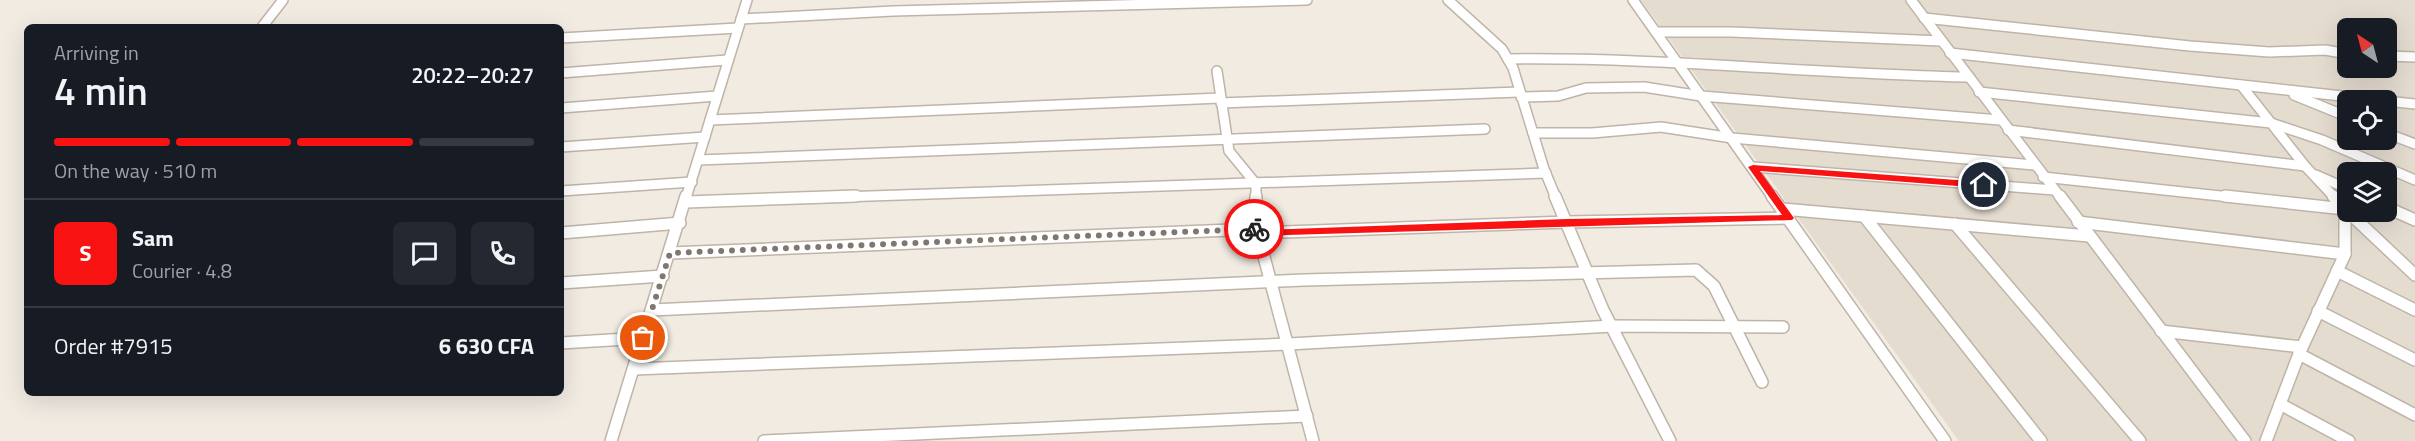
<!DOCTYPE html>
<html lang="en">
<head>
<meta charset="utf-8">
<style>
	body { margin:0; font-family:"Titillium Web",sans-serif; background:#242831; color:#f1f3f6; height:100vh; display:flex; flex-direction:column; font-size:22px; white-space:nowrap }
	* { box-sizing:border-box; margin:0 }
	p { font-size:20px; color:#9ea1a6 }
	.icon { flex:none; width:33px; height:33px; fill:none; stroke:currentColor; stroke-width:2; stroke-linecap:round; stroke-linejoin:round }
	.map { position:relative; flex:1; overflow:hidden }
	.panel { position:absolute; left:24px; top:24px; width:540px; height:372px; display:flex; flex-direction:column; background:#171b24; border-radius:9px; box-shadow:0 6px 24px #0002 }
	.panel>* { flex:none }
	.needle { width:39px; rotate:324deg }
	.fabs { position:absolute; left:2337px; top:18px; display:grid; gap:12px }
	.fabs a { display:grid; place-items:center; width:60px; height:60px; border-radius:9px; background:#171b24; box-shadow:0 6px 24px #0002; font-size:30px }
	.pin { position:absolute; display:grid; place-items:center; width:51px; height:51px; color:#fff; margin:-26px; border:3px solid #fff; border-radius:50%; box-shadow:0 2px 6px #0007 }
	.courier { position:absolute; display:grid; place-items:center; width:60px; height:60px; margin:-30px; border:4px solid #f91212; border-radius:50%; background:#fff; color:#222; box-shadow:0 2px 8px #0007 }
	.overview em { font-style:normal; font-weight:600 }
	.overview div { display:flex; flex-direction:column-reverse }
	.overview { display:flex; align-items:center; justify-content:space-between; height:102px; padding:0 30px }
	h1 { font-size:39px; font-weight:600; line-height:45px }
	.bar { display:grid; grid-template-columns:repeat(4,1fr); gap:9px 6px; align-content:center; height:72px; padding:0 30px }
	.bar i { height:8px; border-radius:4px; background:#363941 }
	.bar .active { background:#f91212 }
	.bar p { grid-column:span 4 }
	.line { display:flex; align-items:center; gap:15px; padding:0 30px; border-top:2px solid #363941 }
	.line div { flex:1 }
	.round { display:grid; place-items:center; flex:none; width:63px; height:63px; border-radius:9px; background:#242831 }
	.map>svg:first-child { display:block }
	.residential { fill:#e5dcd0; fill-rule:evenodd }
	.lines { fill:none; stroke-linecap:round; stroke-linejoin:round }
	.street-far1-casing { stroke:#bfb4a8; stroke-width:12 }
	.street-casing { stroke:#bfb4a8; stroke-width:14 }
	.street-far1 { stroke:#fff; stroke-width:9 }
	.street { stroke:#fff; stroke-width:11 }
	.route { fill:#f91212 }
	.done { stroke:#807870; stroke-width:6; stroke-dasharray:0 10.8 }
</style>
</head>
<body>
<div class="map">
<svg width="2415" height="441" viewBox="0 0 2415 441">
	<rect width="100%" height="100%" fill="#f1ebe2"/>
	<path class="residential" d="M1641,0H2415V441H1959ZM2348,28H2386V68H2348ZM2348,100H2386V140H2348ZM2348,172H2386V212H2348Z"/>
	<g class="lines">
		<g class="street-far1-casing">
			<g id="street-far1">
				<path d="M1448,0L1502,49L1513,68L1544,169L1556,198"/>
				<path d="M1633,0L1773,198"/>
				<path d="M1911,0L2061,198"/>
				<path d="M1924,18L2190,46L2269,52L2325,50L2348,54"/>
				<path d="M741,19L893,11L1307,0"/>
				<path d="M262,27L283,0"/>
				<path d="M1656,32H1731L1941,41"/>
				<path d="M561,38L738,28"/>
				<path d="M1950,53L2378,100"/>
				<path d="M2386,56L2415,57"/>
				<path d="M1508,59C1662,57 1814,74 1968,77"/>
				<path d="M1217,71L1229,151L1256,184V198"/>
				<path d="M561,73L727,60"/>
				<path d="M2241,85L2305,166L2335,198"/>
				<path d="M1979,92L2271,123L2322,140L2415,180"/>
				<path d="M2294,95L2348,117"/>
				<path d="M1521,97L1558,96L1586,88L1644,87L1701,96L2000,120"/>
				<path d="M2386,101L2415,104"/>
				<path d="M1221,103L1519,92"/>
				<path d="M561,108L717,96"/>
				<path d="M710,120L1220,98"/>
				<path d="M2008,130L2305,166"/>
				<path d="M1533,133H1592L1661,127L1732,138L2034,165"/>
				<path d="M2386,133L2415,144"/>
				<path d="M561,147L705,137"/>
				<path d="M698,160L1485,129"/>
				<path d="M1753,167L2054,190"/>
				<path d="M2316,175L2348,189"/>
				<path d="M2043,177L2239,198"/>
				<path d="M561,191L692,182"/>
				<path d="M686,198L747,0"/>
				<path d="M811,198L1546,173"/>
			</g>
		</g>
		<g class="street-casing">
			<g id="street">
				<path d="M1256,196L1255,223L1313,441"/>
				<path d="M1555,196L1603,310L1670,441"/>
				<path d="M1772,196L1945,441"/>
				<path d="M2060,196L2245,441"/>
				<path d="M2225,196L2345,209L2415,275"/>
				<path d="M686,202L856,196"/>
				<path d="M2386,207L2415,220"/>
				<path d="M1783,209L2089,236"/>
				<path d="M1864,216L2041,441"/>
				<path d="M2078,222L2345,254"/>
				<path d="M1955,224L2140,441"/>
				<path d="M561,233L680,223"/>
				<path d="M1257,233L1567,222L1789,218"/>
				<path d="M670,253L1256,229"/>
				<path d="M2337,271L2415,310"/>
				<path d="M561,283L663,276"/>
				<path d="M652,310L1304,280L1696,270L1714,286L1762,382"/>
				<path d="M2318,311L2415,360"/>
				<path d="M2161,331L2302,347"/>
				<path d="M561,343L643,338"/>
				<path d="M2299,354L2415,415"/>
				<path d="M634,369L1289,344L1612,326L1783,327"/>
				<path d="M2280,404L2349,441"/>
				<path d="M611,441L686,196"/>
				<path d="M764,441L1307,416"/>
				<path d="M2266,441L2299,354L2345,254V209L2333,196"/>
			</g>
		</g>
		<use href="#street-far1" class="street-far1"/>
		<use href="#street" class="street"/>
	</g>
	<path class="route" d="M1753,165L1984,182L1989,185L1984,188L1760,171L1794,218L1792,220L1257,236L1249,229L1254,226L1260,230L1567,219L1782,215L1748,167Z"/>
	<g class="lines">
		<path class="done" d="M643,338L670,253L1254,229"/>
	</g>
</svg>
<div class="fabs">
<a><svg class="needle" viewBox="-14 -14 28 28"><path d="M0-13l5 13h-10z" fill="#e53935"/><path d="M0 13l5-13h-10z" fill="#9ea1a6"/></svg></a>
<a><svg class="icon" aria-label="locate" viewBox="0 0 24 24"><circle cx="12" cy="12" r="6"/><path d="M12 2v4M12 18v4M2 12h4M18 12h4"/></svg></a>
<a><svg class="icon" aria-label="layers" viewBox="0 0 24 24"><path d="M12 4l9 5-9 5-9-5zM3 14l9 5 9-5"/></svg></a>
</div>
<div class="pin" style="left:643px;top:338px;background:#ea580c"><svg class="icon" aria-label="bag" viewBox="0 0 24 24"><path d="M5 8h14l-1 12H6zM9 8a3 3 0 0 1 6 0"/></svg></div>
<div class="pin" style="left:1984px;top:185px;background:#1f2937"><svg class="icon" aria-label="home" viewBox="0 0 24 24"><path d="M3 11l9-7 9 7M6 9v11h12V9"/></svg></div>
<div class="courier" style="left:1254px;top:229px"><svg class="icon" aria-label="bike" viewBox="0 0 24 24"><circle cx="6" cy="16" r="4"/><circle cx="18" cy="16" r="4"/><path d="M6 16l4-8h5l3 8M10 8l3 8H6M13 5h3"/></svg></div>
<section class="panel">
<div class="overview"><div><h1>4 min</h1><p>Arriving in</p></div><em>20:22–20:27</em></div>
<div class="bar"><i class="active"></i><i class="active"></i><i class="active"></i><i></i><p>On the way · 510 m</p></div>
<div class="line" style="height:108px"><b class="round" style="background:#f91212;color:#fff">S</b><div><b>Sam</b><p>Courier · 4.8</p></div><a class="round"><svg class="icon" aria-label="chat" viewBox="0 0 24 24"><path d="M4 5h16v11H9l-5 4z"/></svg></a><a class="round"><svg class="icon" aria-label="phone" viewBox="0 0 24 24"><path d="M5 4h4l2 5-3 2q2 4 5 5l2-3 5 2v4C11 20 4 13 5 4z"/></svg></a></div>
<div class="line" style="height:78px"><div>Order #7915</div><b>6 630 CFA</b></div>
</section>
</div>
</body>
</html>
